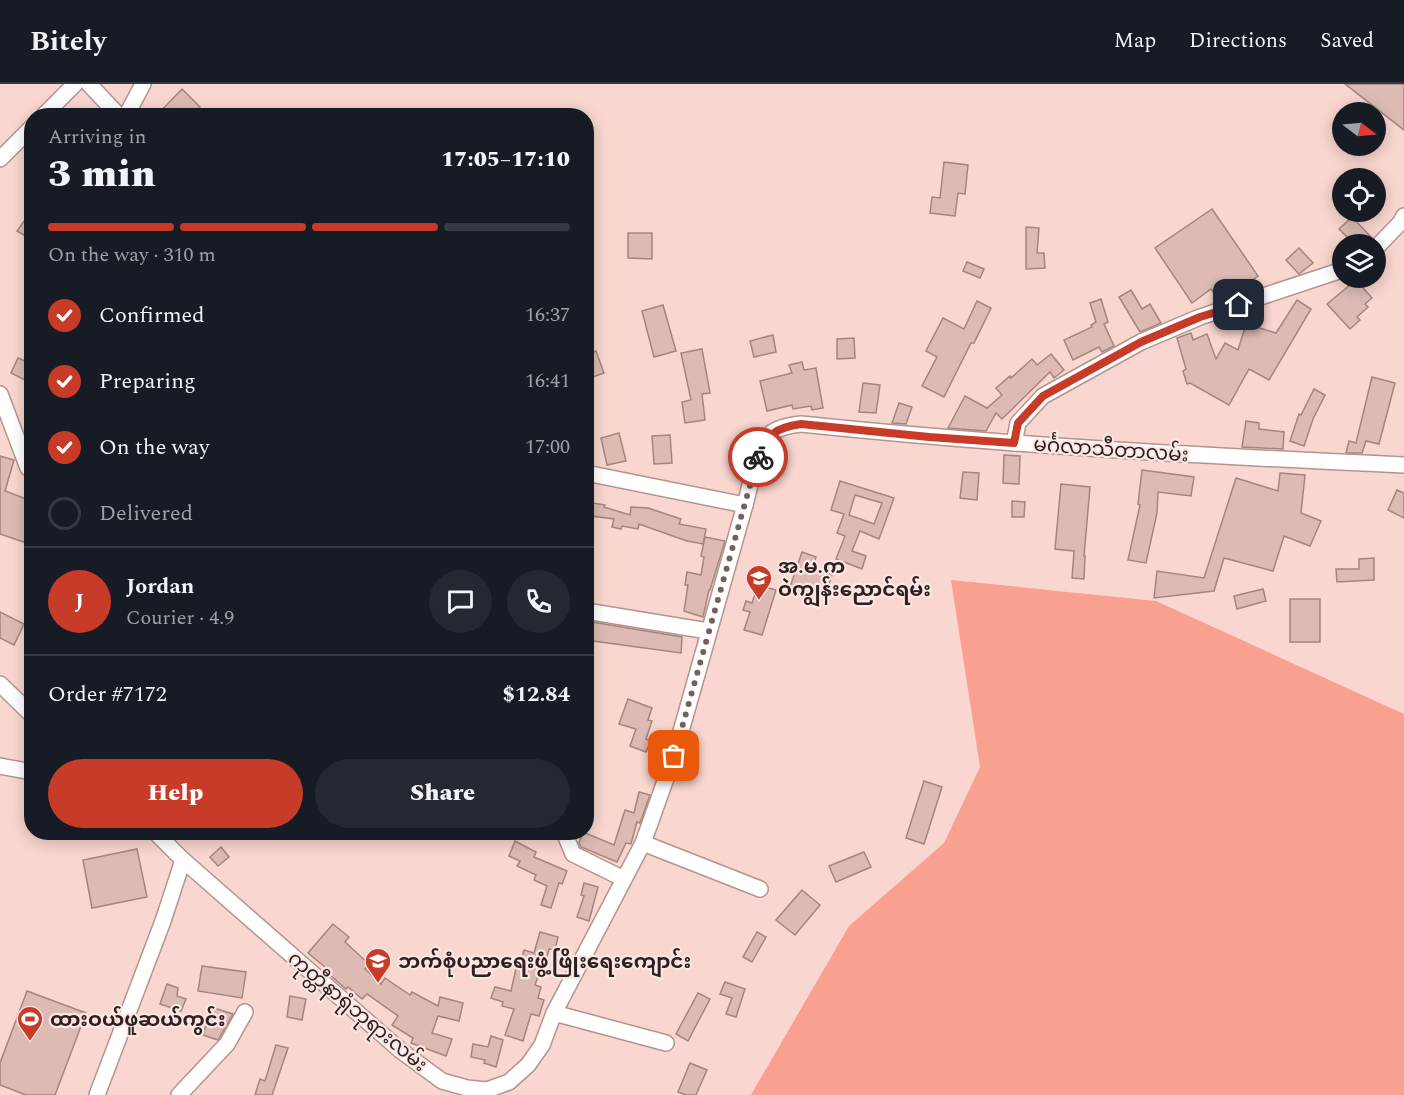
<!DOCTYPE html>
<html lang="en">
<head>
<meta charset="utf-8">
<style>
	body { margin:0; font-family:Spectral,"Noto Sans Myanmar",serif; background:#242831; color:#f1f3f6; height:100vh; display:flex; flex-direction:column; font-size:22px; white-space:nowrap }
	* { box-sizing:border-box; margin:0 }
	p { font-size:20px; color:#9ea1a6 }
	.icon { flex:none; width:33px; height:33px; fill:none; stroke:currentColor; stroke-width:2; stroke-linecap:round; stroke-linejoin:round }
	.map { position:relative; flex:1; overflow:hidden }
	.side { position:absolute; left:24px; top:24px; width:570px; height:732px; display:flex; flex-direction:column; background:#171b24; border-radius:24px; box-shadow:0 3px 15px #0003 }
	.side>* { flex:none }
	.needle { width:39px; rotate:106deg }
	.fabs { position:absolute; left:1332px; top:18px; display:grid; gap:12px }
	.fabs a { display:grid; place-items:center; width:54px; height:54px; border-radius:50%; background:#171b24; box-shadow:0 3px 15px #0003; font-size:30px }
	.pin { position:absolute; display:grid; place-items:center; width:51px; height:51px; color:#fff; margin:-26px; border-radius:12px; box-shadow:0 3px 9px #0006 }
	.courier { position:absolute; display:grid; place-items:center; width:60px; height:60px; margin:-30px; border:4px solid #c73b28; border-radius:50%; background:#fff; color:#222; box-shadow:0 2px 8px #0007 }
	.head em { font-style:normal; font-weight:800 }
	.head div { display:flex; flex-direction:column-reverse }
	.head { display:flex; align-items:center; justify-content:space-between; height:102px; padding:0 24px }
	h1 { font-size:39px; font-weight:800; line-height:45px }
	.bar { display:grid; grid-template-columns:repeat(4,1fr); gap:9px 6px; align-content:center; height:72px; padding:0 24px }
	.bar i { height:8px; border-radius:4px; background:#363941 }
	.bar .active { background:#c73b28 }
	.bar p { grid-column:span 4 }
	.line { display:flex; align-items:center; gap:15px; padding:0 24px; border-top:2px solid #363941 }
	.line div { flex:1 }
	.round { display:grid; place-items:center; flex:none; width:63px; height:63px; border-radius:32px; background:#242831 }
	ol { padding:0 24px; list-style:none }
	li { display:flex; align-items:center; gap:18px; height:66px }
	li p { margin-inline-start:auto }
	li .icon { padding:6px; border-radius:50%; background:#c73b28; color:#fff; stroke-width:4 }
	li:last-child { color:#9ea1a6 }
	li i { width:33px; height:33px; border:3px solid #363941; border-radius:50% }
	.button { display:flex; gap:12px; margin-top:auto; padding:12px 24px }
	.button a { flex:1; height:69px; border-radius:36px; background:#c73b28; color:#fff; font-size:24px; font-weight:800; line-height:69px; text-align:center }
	.button a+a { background:#242831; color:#f1f3f6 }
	header { display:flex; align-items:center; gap:36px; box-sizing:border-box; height:84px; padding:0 30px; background:#171b24; border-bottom:2px solid #363941 }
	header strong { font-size:28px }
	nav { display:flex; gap:33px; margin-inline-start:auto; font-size:21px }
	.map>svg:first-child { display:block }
	.green { fill:#faa090 }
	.building { fill:#ddbbb4; stroke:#a5857f; stroke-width:1.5; fill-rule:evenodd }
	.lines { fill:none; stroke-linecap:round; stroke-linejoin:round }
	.minor-casing { stroke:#b5948e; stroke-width:18 }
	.minor { stroke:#fff; stroke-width:15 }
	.done { stroke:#74605c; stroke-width:6; stroke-dasharray:0 10.8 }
	.route { stroke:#c73b28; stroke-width:8 }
	.labels { text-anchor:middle; stroke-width:4.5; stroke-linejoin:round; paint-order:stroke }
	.street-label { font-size:20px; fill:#2d201e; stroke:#fce6e2 }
	.poi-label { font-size:20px; font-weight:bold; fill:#2d201e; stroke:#fce6e2; text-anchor:start }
</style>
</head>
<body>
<header>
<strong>Bitely</strong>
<nav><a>Map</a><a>Directions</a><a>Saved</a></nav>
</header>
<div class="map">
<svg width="1404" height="1011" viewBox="0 0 1404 1011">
	<rect width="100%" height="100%" fill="#f9d6cf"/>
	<path class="green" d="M951,496L1156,517L1404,630V1011H751L849,842L944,759L980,683Z"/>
	<g class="building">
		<path d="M1345,0H1404V46Z"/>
		<path d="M182,5L200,23L191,32H156Z"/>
		<path d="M944,78L968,81L965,110L958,109L955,132L930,129L932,113L940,114Z"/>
		<path d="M1212,125L1258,192L1240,205L1238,201L1218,215L1211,205L1192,219L1155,164Z"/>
		<path d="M32,126V156L17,147Z"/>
		<path d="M1352,133L1371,153L1363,160H1354L1339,145Z"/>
		<path d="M1026,143L1039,144L1037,169H1044L1045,184L1026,185Z"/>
		<path d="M628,149H652V175L628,174Z"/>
		<path d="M1299,164L1313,179L1299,190L1286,176Z"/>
		<path d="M967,178L984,185L980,194L963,187Z"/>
		<path d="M1356,196L1372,214L1365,220L1368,223L1357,233L1360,236L1350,245L1327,220Z"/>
		<path d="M1131,206L1142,225L1150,220L1161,239L1140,248L1119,213Z"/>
		<path d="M1101,215L1108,238L1104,240L1114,262L1102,268L1099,263L1073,276L1064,256L1092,243L1091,241L1096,238L1090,219Z"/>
		<path d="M1297,216L1311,225L1269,296L1249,285L1229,321L1190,299L1187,300L1183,287L1186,285L1177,254L1191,249L1193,256L1207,250L1216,275L1225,259L1238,266L1246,240L1276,249Z"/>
		<path d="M977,217L991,224L974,259H971L944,313L922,302L937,273L926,267L943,234L964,245Z"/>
		<path d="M663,221L676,267L654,273L642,227Z"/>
		<path d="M773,251L776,268L754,273L750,257Z"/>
		<path d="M854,254L855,274L837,275V255Z"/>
		<path d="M702,265L710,309L702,310L705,336L685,339L682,318L691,316L681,269Z"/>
		<path d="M596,267L604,289L590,294L586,286V271Z"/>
		<path d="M1051,270L1064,286L1054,294L1050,288L1002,335L996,329L986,347L948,344L965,312L987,324L1002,311L996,304L1010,292L1011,294L1032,275L1037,281Z"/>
		<path d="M18,274L32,280V287L27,297L11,289Z"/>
		<path d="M802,278L804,286L816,284L823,324L812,326L811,322L793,325L792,321L767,327L760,297L792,289L789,281Z"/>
		<path d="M1372,293L1395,299L1379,360L1366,357L1362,369H1346L1349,357L1356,359Z"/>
		<path d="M863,299L880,301L876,329L859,328Z"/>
		<path d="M1314,305L1325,311L1313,335L1304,362L1290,357L1299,330L1301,331Z"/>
		<path d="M899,319L912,323L906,340L892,339Z"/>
		<path d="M1246,337L1259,339V345L1284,348L1283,365L1242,363Z"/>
		<path d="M619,349L626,377L607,381L601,354Z"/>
		<path d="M670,351L672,379L654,380L652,352Z"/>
		<path d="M1004,371L1020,372L1019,400L1003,399Z"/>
		<path d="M0,372L14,376L5,407L32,417L28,432L32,433V461L0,450Z"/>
		<path d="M1142,386L1194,393L1191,412L1158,408L1157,429L1146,479L1128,476L1140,421L1138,420Z"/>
		<path d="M963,388L979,389L977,416L960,414Z"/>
		<path d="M1280,389L1305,391L1301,429L1321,437L1310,462L1284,452L1273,487L1224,474L1214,507L1154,514L1157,487L1204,494L1236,394L1278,407Z"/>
		<path d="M840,397L894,414L879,455L860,447L852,467L866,472L862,485L836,475L845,452L837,449L844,430L831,426ZM855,411L882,419L874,440L849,431Z"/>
		<path d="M1061,400L1090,403L1084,472H1085L1084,495L1072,494L1074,467L1055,465Z"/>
		<path d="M1397,406L1404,409V434L1388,426Z"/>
		<path d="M1012,417L1025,418L1024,433H1012Z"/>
		<path d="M593,419L605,421L604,423L630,431L631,423L648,424L681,435L679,440L706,445L703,460L687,457L639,440L638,445L622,442L621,445L612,443L614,435L591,432Z"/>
		<path d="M705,453L725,457L710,506H709L703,533L684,527L688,501H685L687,488L701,491L704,473L701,472Z"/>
		<path d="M802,468L816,473L813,483L832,491L826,509L806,501L803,511L789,506Z"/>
		<path d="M1374,474V496L1337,498L1336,485H1359V475Z"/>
		<path d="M758,501L776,506L762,551L744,546L750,528L743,526L746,517L752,519Z"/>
		<path d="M1263,505L1266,517L1237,525L1234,512Z"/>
		<rect x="1290" y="515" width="30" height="43"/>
		<path d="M0,528L24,540L14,561L0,554Z"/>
		<path d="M586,537L682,553L681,569L586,556Z"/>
		<path d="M628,615L652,624L648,636L652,637L646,655L651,657L646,668L630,662L636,645L619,640Z"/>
		<path d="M924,697L942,703L924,760L906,754Z"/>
		<path d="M639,708L650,711L640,739L637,738L631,760L626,759L617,778L581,763L579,759L583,748L614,761L625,726L634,729Z"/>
		<path d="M515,757L536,768L534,773L567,787L562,800L559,799L551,824L541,821L547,802L534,796L536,791L517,782L520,777L509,772Z"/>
		<path d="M221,763L229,773L218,782L210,773Z"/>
		<path d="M137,765L147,813L92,824L83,776Z"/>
		<path d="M864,768L871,783L836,798L829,782Z"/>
		<path d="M584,799L598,803L589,837L577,833L584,812L581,811Z"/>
		<path d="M802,806L820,821L795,851L776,836Z"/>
		<path d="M333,840L349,853L345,858L369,880L365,885L381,900L385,894L410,911L412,908L438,922L440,913L463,919L459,937L438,932L432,949L452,955L446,972L411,959L413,954L392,941L398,932L367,910L362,915L348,903L346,905L330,891L332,889L308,869Z"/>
		<path d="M540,848L558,853L555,866L549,865L544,884L541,883L535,901L541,903L538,914L544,916L539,932L531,930L523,957L505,951L514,925L502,922L503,918L491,914L495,903L511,907L517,880L520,881L524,866L534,869Z"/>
		<path d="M757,848L766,853L752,878L743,873Z"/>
		<path d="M202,882L246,888L242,914L198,907Z"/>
		<path d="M725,898L745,905L736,933L726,930L732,914L720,910Z"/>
		<path d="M167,900L178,904L177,912L186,915L181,927L160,920Z"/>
		<path d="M27,907L86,929L55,1011H26L0,1001V979Z"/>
		<path d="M698,909L710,915L688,957L676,950Z"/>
		<path d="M290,912L306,915L302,936L287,933Z"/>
		<path d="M211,923L233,930L218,956L203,951Z"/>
		<path d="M491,952L503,956L496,983L484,979L485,976L471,973L473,960L488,963Z"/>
		<path d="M276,961L288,964L272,1011H255L260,995L265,997Z"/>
		<path d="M690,979L707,986L696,1011H686L678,1008Z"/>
	</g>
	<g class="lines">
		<g class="minor-casing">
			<g id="minor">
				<path d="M89,0L119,32"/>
				<path d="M43,32L75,0"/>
				<path d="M126,32L143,0"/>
				<path d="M0,75L32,43"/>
				<path d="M1376,164L1400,139L1404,132"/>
				<path d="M0,310L28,384"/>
				<path d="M1014,359L1018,339L1043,312L1141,258L1200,233L1342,186"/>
				<path d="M586,389L745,421C750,403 757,364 770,350C778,343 792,341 801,340C1002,361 1203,372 1404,381"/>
				<path d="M586,527L708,547"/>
				<path d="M0,600L32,631"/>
				<path d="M0,682L32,688"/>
				<path d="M155,748L183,776L400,966L442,997L467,1004L487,1006L509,998L528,981L542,961L554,929L643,759L674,672L745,421"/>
				<path d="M564,748L573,770L624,795"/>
				<path d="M643,759L760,805"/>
				<path d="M554,929L666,959"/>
				<path d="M97,1011L163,837L183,776"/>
				<path d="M179,1011L227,960L245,928"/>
			</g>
		</g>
		<use href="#minor" class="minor"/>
	</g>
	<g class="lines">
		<path class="done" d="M674,672L758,373"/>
		<path class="route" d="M758,373C771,349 774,344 801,340L929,353L1014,359L1018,339L1043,312L1141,258L1200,233L1239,221"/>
	</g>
	<defs>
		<g id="school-pin" transform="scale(1.35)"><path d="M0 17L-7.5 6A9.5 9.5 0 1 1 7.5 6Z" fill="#c73b28" stroke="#fce6e2"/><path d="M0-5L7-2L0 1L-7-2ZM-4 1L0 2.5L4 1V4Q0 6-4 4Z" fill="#fff"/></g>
		<g id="stadium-pin" transform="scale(1.35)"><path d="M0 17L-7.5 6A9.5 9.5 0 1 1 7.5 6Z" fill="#c73b28" stroke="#fce6e2"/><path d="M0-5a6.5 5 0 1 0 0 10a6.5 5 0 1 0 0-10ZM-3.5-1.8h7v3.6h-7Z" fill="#fff"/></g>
	</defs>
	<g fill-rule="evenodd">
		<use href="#school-pin" x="759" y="494"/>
		<use href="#school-pin" x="378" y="877"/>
		<use href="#stadium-pin" x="30" y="935"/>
	</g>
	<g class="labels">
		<g class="street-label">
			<text transform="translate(1111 365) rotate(4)" y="7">မင်္ဂလာသီတာလမ်း</text>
			<text transform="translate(358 927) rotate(40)" y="7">ကုတ္တီနာရုံဘုရားလမ်း</text>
		</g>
		<g class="poi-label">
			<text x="778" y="489">အ.မ.က<tspan x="778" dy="23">ဝဲကျွန်းညောင်ရမ်း</tspan></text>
			<text x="398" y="884">ဘက်စုံပညာရေးဖွံ့ဖြိုးရေးကျောင်း</text>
			<text x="50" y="942">ထားဝယ်ဖူဆယ်ကွင်း</text>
		</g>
	</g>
</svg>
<div class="fabs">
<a><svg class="needle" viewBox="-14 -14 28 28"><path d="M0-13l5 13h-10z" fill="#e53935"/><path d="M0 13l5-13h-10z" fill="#9ea1a6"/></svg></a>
<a><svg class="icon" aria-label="locate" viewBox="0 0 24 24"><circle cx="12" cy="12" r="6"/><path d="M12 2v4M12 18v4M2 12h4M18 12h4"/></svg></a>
<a><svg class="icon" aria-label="layers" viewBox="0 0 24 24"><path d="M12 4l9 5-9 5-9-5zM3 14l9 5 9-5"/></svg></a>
</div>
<div class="pin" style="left:674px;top:672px;background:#ea580c"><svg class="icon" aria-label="bag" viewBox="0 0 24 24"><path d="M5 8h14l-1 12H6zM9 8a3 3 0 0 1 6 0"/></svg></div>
<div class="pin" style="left:1239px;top:221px;background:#1f2937"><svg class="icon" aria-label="home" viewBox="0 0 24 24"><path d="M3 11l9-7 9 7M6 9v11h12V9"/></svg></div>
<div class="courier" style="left:758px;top:373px"><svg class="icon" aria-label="bike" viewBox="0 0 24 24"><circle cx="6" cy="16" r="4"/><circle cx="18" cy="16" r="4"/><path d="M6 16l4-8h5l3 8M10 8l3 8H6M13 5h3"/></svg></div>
<section class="side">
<div class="head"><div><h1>3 min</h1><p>Arriving in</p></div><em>17:05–17:10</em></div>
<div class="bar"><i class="active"></i><i class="active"></i><i class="active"></i><i></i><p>On the way · 310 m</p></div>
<ol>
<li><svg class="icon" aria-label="check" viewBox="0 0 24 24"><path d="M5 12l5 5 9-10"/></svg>Confirmed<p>16:37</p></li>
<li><svg class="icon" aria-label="check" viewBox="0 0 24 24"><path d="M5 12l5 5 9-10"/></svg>Preparing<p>16:41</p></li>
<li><svg class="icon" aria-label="check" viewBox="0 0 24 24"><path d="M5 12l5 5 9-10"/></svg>On the way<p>17:00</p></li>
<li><i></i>Delivered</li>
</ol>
<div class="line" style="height:108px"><b class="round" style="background:#c73b28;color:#fff">J</b><div><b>Jordan</b><p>Courier · 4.9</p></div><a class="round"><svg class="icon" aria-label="chat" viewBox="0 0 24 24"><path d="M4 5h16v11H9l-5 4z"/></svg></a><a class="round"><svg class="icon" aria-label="phone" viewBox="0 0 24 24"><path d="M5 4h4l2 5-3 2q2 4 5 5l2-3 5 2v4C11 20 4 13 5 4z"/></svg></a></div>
<div class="line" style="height:78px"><div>Order #7172</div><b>$12.84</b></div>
<div class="button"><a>Help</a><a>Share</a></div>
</section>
</div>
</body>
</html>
